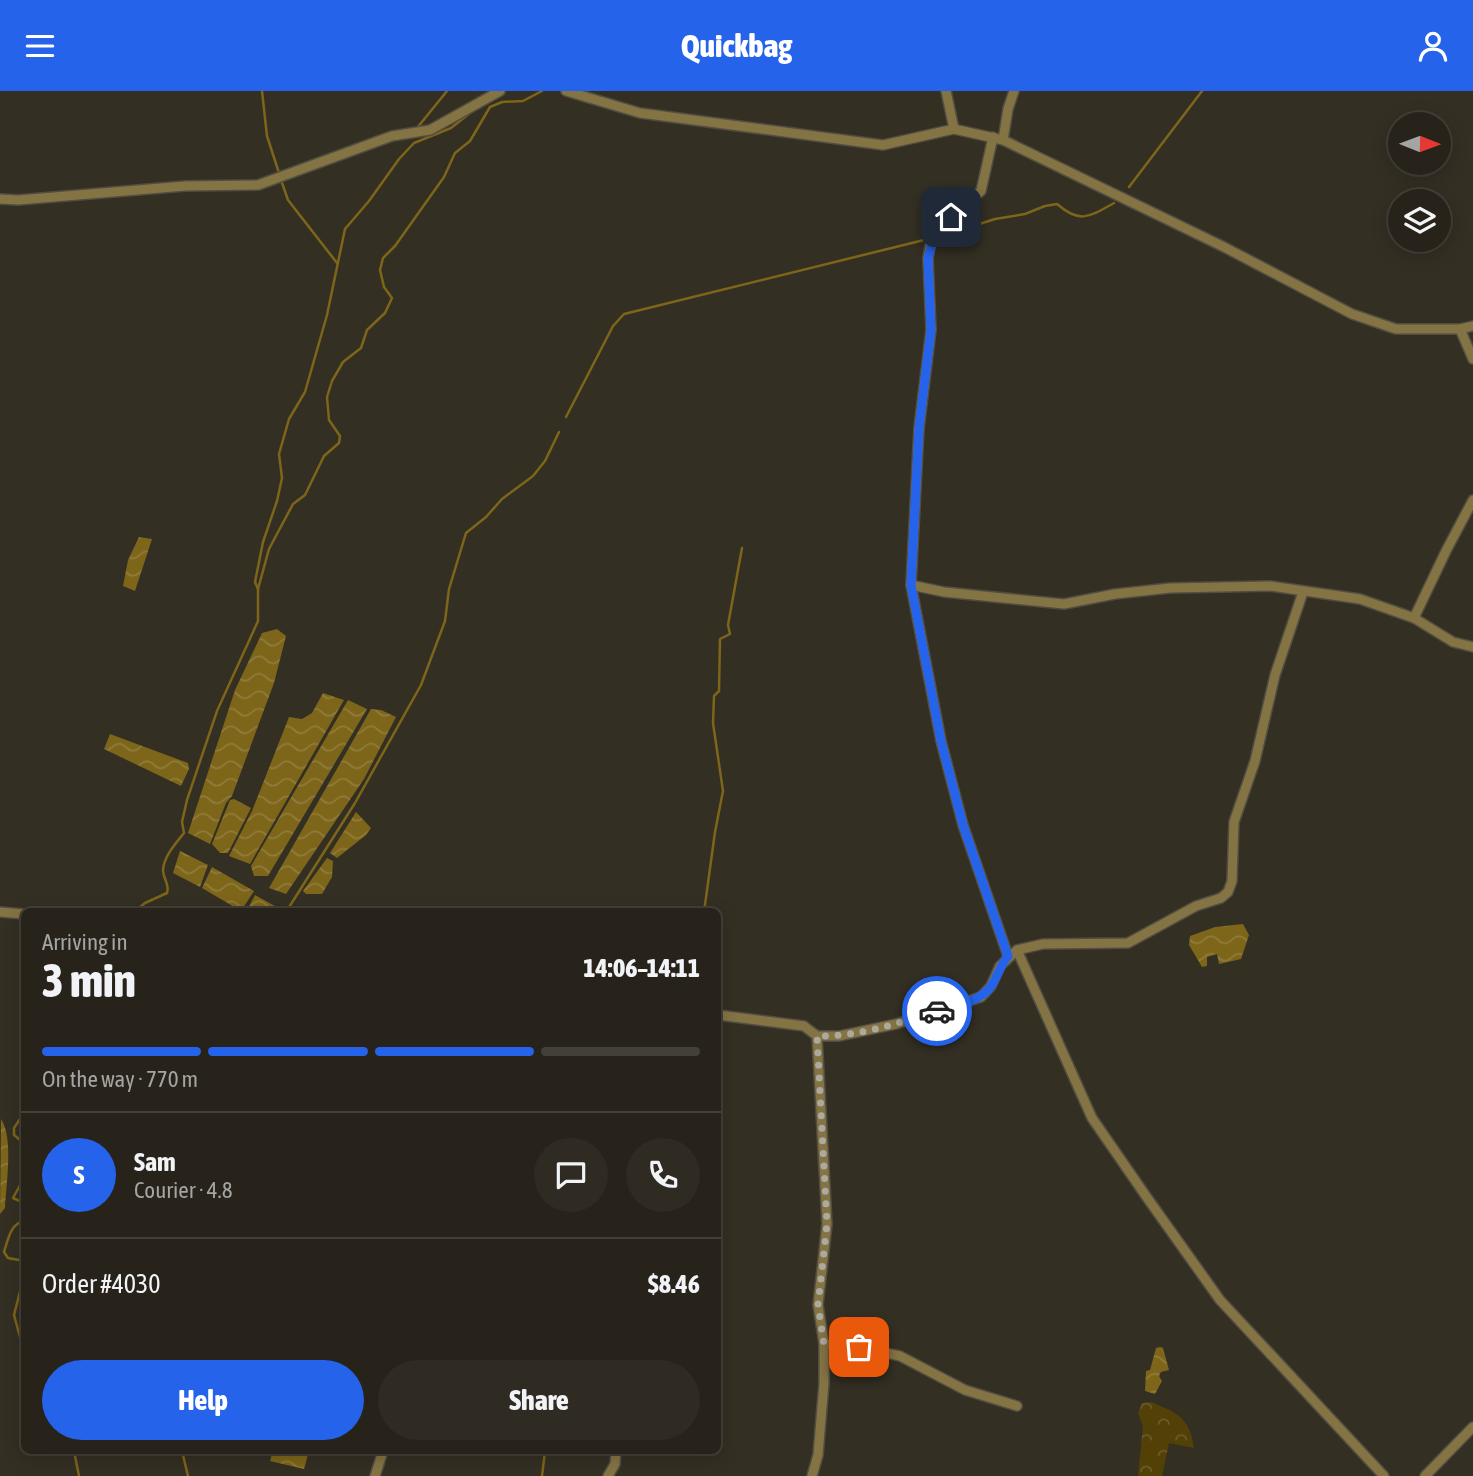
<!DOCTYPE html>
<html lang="en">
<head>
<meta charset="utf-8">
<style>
	body { margin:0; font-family:"Asap Condensed",sans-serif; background:#2f2b23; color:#f1f3f6; height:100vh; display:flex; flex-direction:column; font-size:26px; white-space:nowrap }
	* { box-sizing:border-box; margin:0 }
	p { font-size:23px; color:#a4a4a2 }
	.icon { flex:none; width:38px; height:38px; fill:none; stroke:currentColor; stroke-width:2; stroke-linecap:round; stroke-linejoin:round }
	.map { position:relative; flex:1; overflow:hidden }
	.panel { position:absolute; left:21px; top:817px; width:700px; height:546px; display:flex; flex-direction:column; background:#27231a; border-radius:10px; box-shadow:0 4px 18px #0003,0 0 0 2px #434039 }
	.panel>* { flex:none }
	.needle { width:46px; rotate:91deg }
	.fabs { position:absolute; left:1388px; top:21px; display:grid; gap:14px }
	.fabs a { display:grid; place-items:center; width:63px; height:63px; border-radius:50%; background:#27231a; box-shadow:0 4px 18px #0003,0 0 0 2px #434039; font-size:35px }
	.pin { position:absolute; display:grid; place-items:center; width:60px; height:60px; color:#fff; margin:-30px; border-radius:14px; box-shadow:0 4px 10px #0006 }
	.courier { position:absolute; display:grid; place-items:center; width:70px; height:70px; margin:-35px; border:5px solid #2563eb; border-radius:50%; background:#fff; color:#222; box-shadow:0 2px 9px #0007 }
	.summary em { font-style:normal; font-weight:800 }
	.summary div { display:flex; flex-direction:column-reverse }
	.summary { display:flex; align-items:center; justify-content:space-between; height:119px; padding:0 21px }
	h1 { font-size:46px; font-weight:800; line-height:52px }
	.bar { display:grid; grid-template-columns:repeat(4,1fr); gap:10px 7px; align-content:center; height:84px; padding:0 21px }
	.bar i { height:9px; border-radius:5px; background:#434039 }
	.bar .current { background:#2563eb }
	.bar p { grid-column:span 4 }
	.line { display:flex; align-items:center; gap:18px; padding:0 21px; border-top:2px solid #434039 }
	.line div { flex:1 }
	.round { display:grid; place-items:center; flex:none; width:74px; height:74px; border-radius:37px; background:#2f2b23 }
	.primary-button { display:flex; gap:14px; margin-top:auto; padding:14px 21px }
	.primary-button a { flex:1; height:80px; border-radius:42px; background:#2563eb; color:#fff; font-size:28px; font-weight:800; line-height:80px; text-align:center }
	.primary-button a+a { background:#2f2b23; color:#f1f3f6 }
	header { display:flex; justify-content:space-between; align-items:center; height:91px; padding:0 21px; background:#2563eb; color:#fff; font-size:32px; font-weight:800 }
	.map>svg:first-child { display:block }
	.forest { fill:url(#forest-crowns) }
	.water { fill:url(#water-waves) }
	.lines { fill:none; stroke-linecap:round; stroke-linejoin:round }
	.stream { stroke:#7d6519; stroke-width:2.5 }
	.minor-casing { stroke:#524d42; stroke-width:12 }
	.minor { stroke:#847343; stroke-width:9 }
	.done { stroke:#aca99f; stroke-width:7; stroke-dasharray:0 12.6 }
	.route { stroke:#2563eb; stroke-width:9 }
</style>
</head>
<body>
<header><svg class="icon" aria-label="menu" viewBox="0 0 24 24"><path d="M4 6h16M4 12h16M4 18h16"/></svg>Quickbag<svg class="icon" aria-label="person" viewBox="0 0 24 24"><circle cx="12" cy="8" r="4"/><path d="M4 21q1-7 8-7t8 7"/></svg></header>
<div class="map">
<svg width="1473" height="1385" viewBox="0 0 1473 1385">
	<defs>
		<pattern id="forest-crowns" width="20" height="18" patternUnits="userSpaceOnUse" patternTransform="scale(1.75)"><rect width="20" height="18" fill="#524006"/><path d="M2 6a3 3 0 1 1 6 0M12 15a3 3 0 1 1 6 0" fill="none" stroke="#6b5c2a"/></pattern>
		<pattern id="water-waves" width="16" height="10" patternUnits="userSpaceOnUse" patternTransform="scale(1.75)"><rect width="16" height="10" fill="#7d6519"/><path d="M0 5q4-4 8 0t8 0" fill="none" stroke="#907b3a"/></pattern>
	</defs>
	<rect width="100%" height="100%" fill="#342f23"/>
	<path class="forest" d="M1151,1311C1178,1322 1190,1327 1194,1357L1169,1352L1162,1385H1138L1143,1335L1138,1322L1142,1312Z"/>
	<g class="water">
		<path d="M139,446L152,448L135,500L123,495L128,469Z"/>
		<path d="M277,538L286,545L274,592L232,705L226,712L210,753L188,742L235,599L262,542Z"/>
		<path d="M323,602L344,609L250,773L229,765L252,720L289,626L302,628L312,622Z"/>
		<path d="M348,609L367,618L268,785H254L251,775Z"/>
		<path d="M371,618L381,619L396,626L364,688L286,803L269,797Z"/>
		<path d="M110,643L188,672L189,678L181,695L104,658Z"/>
		<path d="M234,708L251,717L228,762H220L212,753L230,709Z"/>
		<path d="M356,721L371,737L366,744L337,767L330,762Z"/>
		<path d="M180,760L208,774L200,796L173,782Z"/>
		<path d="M327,767L333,770L332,786L322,803H306L303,800Z"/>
		<path d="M212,776L254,800L241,820L202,797Z"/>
		<path d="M255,804L282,819L281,821H246Z"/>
		<path d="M1243,833L1249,844L1241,868L1219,873L1217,863L1207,866V875L1202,876L1189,854L1190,845L1215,836Z"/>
		<path d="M1,1028C14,1047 6,1095 5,1117L0,1123Z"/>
		<path d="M1160,1256L1163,1257L1169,1279L1161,1281L1159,1285L1162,1290L1155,1303L1145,1300L1146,1280L1150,1279L1156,1257Z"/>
		<path d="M273,1360H309L304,1378L270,1370Z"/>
	</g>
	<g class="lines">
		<g class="stream">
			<path d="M262,0L267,45L279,82"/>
			<path d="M417,37L447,0"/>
			<path d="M281,89L288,109L337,172"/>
			<path d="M1129,96L1202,0"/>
			<path d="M936,147L995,128L1025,123L1045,115L1057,113C1080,133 1089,126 1114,112"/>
			<path d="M566,326L613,235L624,223L924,149"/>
			<path d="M258,498L255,491L263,451L277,410L282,387L279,363L289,328L305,301L327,224L345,138L369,110L399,68L414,52L451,37L475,18"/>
			<path d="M134,821L145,812L167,802C170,793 163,788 163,779C164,765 176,752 184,742L182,731L187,709L217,620L258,530V498L269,458L293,413L305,404L324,365L339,352L340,345L329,329L327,306L332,290L343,271L361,257L367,239L385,222L392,207L384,196L380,179L383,167L395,155L444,86L455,62L470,50L490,16L502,11L523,10L542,0"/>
			<path d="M286,821L355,712L421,594L445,530L449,498L466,442L486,426L502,408L533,385L545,370L559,341"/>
			<path d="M704,821L715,741L723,700L713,632L714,605L719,600L720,548L730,543L728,534L742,457"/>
			<path d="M24,1022L14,1037V1044L24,1052"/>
			<path d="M24,1087L13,1107L24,1112"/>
			<path d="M24,1130C10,1133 8,1149 4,1161L8,1167L24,1170"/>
			<path d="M24,1185L14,1224L24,1261"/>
			<path d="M74,1360L79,1385"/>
			<path d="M182,1360L188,1385"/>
			<path d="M542,1385L545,1360"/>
		</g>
		<g class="minor-casing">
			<g id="minor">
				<path d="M566,0L640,22L883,54L954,38L1003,49L1224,156L1352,223L1396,238H1460L1473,235"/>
				<path d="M946,0L954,38"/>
				<path d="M993,46L981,100L936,139L931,150L928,167L931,239L919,337L911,494L941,650L963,734L1008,865"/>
				<path d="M1003,49L1008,18L1014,0"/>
				<path d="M0,108L18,109L185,95L258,94L392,45L430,39L500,0"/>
				<path d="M1460,238L1473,268"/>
				<path d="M911,494L944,501L1064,513L1115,503L1170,497L1270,495L1360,508L1414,527L1453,551L1473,556"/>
				<path d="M1414,527L1446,460L1473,409"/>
				<path d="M0,821L24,823"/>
				<path d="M1017,859L1092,1027L1148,1108L1220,1209L1384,1385"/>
				<path d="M718,924L804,935L817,945H839L896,933L981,906L991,895L1000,875L1017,859L1043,853L1128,852L1196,815L1221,807L1228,801L1232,790L1234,731L1255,670L1275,584L1303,501"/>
				<path d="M824,1253L859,1256L900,1265L965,1299L1017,1315"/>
				<path d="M375,1385L383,1360"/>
				<path d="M608,1385L615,1373L616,1360"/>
				<path d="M812,1385L818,1364L824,1292V1253L818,1214L827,1133L817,945"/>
				<path d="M1425,1385L1473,1336"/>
			</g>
		</g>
		<use href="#minor" class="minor"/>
	</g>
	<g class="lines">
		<path class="done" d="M859,1256L824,1253L818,1214L827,1133L817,945C858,946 898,932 937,920"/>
		<path class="route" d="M937,920C955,915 981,911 992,894C998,884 1000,875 1008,865L963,734L941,650L911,494L919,337L931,239L928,167L936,139L951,126"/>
	</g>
</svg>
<div class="fabs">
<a><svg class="needle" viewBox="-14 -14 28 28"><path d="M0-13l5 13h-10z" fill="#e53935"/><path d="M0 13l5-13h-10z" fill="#a4a4a2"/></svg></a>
<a><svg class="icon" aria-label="layers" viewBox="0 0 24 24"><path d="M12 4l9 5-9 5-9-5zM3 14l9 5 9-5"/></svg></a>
</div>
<div class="pin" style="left:859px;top:1256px;background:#ea580c"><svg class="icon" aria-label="bag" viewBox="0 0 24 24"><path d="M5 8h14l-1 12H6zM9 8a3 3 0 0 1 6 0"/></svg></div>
<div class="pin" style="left:951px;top:126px;background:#1f2937"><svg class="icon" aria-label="home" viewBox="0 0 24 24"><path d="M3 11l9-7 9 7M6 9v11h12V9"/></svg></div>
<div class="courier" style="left:937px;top:920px"><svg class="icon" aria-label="car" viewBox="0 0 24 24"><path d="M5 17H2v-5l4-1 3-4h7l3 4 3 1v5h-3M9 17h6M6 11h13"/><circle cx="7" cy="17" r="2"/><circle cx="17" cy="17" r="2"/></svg></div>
<section class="panel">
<div class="summary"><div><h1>3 min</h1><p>Arriving in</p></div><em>14:06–14:11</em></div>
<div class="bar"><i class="current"></i><i class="current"></i><i class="current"></i><i></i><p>On the way · 770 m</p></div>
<div class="line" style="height:126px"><b class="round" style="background:#2563eb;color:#fff">S</b><div><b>Sam</b><p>Courier · 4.8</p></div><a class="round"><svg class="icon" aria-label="chat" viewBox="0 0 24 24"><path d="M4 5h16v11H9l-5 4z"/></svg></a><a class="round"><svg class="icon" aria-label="phone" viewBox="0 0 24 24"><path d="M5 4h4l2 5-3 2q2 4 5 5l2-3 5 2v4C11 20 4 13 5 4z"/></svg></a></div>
<div class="line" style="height:91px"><div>Order #4030</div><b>$8.46</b></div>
<div class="primary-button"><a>Help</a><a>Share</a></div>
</section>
</div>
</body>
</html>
